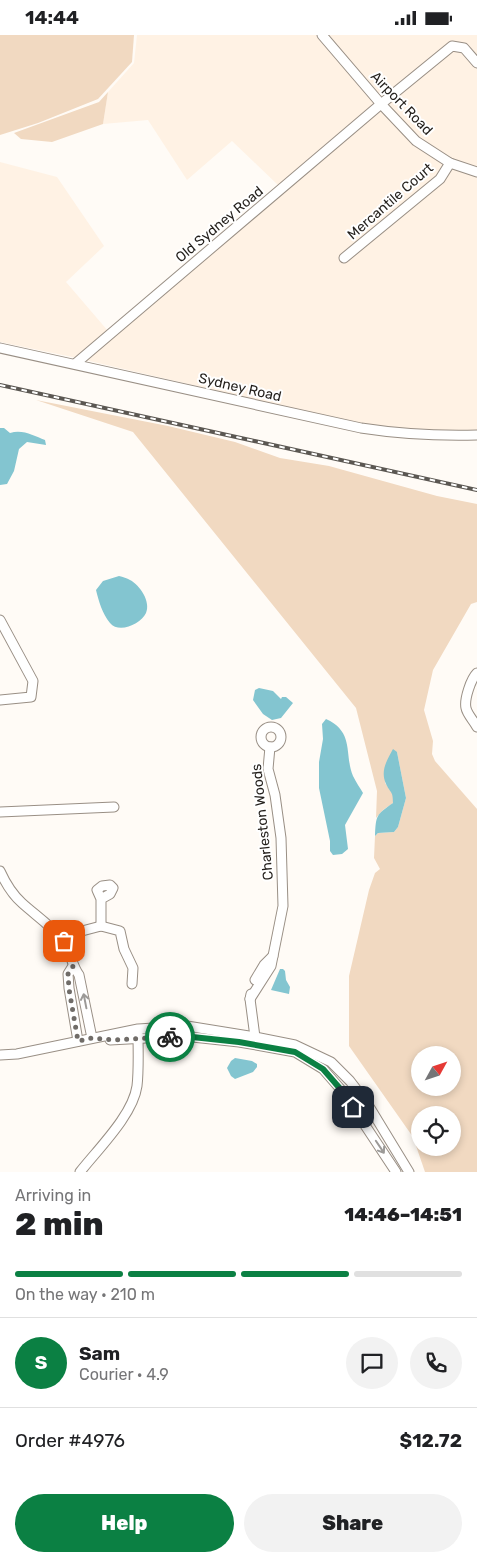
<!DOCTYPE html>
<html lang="en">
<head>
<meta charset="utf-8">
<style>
	body { margin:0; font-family:Rubik,sans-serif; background:#f2f2f2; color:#202124; height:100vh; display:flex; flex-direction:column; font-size:19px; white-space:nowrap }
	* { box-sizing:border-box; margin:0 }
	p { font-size:16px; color:#757577 }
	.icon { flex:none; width:28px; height:28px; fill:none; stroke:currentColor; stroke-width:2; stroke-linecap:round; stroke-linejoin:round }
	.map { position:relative; height:1137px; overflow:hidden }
	.panel { display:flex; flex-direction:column; background:#fff; flex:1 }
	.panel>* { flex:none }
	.needle { width:32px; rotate:50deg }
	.tools { position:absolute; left:411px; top:1011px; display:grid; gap:10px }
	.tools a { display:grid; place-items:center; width:50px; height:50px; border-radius:50%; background:#fff; box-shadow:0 2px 8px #0003; font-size:25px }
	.pin { position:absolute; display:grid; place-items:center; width:42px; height:42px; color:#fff; margin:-21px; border-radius:10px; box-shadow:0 2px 8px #0006 }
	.courier { position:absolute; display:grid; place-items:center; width:50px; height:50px; margin:-25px; border:4px solid #0b8043; border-radius:50%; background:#fff; color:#222; box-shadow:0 1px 6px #0007 }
	.summary em { font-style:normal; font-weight:800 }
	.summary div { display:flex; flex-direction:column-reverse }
	.summary { display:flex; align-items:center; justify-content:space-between; height:85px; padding:0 15px }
	h1 { font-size:32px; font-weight:800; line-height:38px }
	.bar { display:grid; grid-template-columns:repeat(4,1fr); gap:8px 5px; align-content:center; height:60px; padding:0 15px }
	.bar i { height:6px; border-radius:4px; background:#e0e0e0 }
	.bar .selected { background:#0b8043 }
	.bar p { grid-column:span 4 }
	.line { display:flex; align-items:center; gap:12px; padding:0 15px; border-top:1px solid #e0e0e0 }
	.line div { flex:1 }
	.round { display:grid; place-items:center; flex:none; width:52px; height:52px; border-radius:26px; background:#f2f2f2 }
	.primary-button { display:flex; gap:10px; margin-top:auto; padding:10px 15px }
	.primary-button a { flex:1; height:58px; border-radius:30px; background:#0b8043; color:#fff; font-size:20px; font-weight:800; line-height:58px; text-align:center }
	.primary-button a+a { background:#f2f2f2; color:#202124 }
	.status { display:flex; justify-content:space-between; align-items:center; height:35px; padding:0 25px; background:#fff; direction:ltr }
	.status svg { height:14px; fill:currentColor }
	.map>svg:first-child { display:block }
	.built { fill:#fff2e4 }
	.green { fill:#f1d9c1; fill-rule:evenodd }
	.water { fill:#83c5d0 }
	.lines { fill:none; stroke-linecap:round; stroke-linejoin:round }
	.minor-casing { stroke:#998f85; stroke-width:11 }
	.minor { stroke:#fff; stroke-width:9 }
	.rail-casing { stroke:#5b5752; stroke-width:4 }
	.rail { stroke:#fff; stroke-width:2; stroke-dasharray:5.5; stroke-linecap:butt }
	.oneway { stroke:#9c9a98 }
	.done { stroke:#706c68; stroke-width:5; stroke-dasharray:0 9 }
	.route { stroke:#0b8043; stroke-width:6 }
	.labels { text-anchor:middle; stroke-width:4; stroke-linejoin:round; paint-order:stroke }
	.street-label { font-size:14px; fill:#231f1b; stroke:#fff }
</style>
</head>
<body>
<div class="status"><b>14:44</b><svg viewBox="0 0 49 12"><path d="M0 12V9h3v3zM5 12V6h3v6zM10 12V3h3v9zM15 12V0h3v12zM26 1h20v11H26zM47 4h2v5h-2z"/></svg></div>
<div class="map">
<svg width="477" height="1137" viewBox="0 0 477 1137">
	<rect width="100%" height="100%" fill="#fffbf6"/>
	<g class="built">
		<path d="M137,0H317L376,69L279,151L232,106L187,145L148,85L103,89L108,57L134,28Z"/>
		<path d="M326,0H477V23L453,8L382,64Z"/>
		<path d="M453,15L462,16L477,34V134L452,125L418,103L386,69Z"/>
		<path d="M380,74L446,130L438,142L340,224L344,228L442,147L452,133L477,141V396L440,398L399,395L361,389L85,325Z"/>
		<path d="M0,127L57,142L104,211L66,247L108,296L77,323L0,307Z"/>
	</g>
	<g class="green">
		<path d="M0,0H134L132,27L98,64L38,88L0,100Z"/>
		<path d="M108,57L103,89L52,107L21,104L14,98L99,67Z"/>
		<path d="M36,365L168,391L235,407L280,423L329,431L437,461L477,469V567L471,569L433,635L424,675L433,706L432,719L435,726L477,774V1137H425L413,1102L349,1011V941L369,855L375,838L380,834L374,823L375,801L378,798L394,797L398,792L406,763L397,717L385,748L393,759V768L383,775L376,783L377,756L356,673L133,397ZM420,1020H452V1052H420ZM420,1080H452V1112H420Z"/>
	</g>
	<g class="water">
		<path d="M0,393H4L10,398C23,394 34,401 45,405L46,410L27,407L19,414L14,436L7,449L0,450Z"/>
		<path d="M119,541C123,542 127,543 130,545C140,550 151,567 146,578C141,589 119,599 110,588C102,578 99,567 96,555L103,546Z"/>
		<path d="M259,653L273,656L281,664L282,662H286L293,668L281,683L272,685L263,679L253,665L255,655Z"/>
		<path d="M326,684C355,697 344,720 353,741C356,747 360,753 363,758L345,790L348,814L342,819L333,820L330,816V806L319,753V727L323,704L322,689Z"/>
		<path d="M393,714L397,717L406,763L398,792L394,797L378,798L375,801C376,780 376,780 393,768C393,756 391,759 386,749C380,736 387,725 393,714Z"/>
		<path d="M280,934H283L285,936L286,945L290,952L289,959L271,955Z"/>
		<path d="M235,1023L252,1026L257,1029V1032L253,1037L235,1044L231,1041L227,1033L231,1026Z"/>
	</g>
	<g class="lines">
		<g class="minor-casing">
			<g id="minor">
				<path d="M322,0L381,69L416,106L450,128L477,137"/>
				<path d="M344,223L440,144L450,128"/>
				<path d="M0,313L361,393C400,399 438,401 477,400"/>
				<path d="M75,329L381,69L452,11L464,13L477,28"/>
				<path d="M0,585L33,646L31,662L0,665"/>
				<path d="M477,638C471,644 464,664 466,673C467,679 474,686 477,692"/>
				<circle cx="271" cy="702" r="10"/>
				<path d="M0,777L114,772"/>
				<path d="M0,836C5,847 13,860 22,868C35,880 51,890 62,905C70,914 71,929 79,940L92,1003"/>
				<path d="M101,864L97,855L102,851L110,850L113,853L110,859L101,864V891"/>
				<path d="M64,906L82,896L101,891L120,896L124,914L133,933L132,949"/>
				<path d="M73,931L68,939L69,953L78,1006"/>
				<path d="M255,945L264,930L273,921"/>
				<path d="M251,959L250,964L255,1002"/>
				<path d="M250,964L271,931L283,871L281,803L275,760L268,734L270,712"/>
				<path d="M110,1005L183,1001L239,1007L295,1017L323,1034L343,1057L396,1137"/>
				<path d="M0,1020L17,1019L138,994L187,991L255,1002L295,1010L331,1027L350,1046L367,1068L409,1137"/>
				<path d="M80,1137C98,1114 133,1080 137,1051C139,1034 138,1015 138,997"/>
			</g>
		</g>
		<use href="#minor" class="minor"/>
		<g class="rail-casing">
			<path id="rail" d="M0,350L477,455"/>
		</g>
		<use href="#rail" class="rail"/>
	</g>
	<defs><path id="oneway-shaft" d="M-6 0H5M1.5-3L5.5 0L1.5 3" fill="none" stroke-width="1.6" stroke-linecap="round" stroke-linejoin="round" transform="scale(1.25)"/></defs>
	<g class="oneway">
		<use href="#oneway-shaft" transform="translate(85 966) rotate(-101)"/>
		<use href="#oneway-shaft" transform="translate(380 1112) rotate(56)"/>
	</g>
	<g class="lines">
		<path class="done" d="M64,906L73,932L68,939L69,954L78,1006L92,1003L113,1005L170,1002"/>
		<path class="route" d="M170,1002L183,1001L239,1007L295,1017L323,1034L343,1057L353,1072"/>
	</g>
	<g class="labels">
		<g class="street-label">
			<text transform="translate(402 68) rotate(46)" y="5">Airport Road</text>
			<text transform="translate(390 166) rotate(-41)" y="5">Mercantile Court</text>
			<text transform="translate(219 189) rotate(-40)" y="5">Old Sydney Road</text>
			<text transform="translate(240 352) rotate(13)" y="5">Sydney Road</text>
			<text transform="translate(262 787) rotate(-96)" y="5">Charleston Woods</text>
		</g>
	</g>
</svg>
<div class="tools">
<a><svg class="needle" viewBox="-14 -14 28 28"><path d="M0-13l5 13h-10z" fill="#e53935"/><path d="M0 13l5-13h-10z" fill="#757577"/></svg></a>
<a><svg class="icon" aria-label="locate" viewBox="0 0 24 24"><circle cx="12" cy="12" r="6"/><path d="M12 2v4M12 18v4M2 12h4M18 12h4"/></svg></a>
</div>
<div class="pin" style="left:64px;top:906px;background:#ea580c"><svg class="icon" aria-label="bag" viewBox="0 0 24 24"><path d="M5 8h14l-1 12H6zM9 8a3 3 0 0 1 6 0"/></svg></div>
<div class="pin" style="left:353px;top:1072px;background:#1f2937"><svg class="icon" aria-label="home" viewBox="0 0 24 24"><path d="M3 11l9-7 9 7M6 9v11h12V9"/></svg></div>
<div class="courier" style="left:170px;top:1002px"><svg class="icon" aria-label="bike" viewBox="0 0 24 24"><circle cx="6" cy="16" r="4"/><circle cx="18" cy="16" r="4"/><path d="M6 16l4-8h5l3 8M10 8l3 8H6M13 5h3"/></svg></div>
</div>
<section class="panel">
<div class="summary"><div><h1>2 min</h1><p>Arriving in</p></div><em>14:46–14:51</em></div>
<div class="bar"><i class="selected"></i><i class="selected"></i><i class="selected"></i><i></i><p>On the way · 210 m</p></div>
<div class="line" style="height:90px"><b class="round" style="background:#0b8043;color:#fff">S</b><div><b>Sam</b><p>Courier · 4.9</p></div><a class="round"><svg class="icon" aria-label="chat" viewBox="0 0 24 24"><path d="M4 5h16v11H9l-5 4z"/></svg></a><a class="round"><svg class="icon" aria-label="phone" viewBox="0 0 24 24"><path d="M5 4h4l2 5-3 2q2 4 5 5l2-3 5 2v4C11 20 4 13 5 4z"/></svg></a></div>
<div class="line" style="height:65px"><div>Order #4976</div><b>$12.72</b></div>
<div class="primary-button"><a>Help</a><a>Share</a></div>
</section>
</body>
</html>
